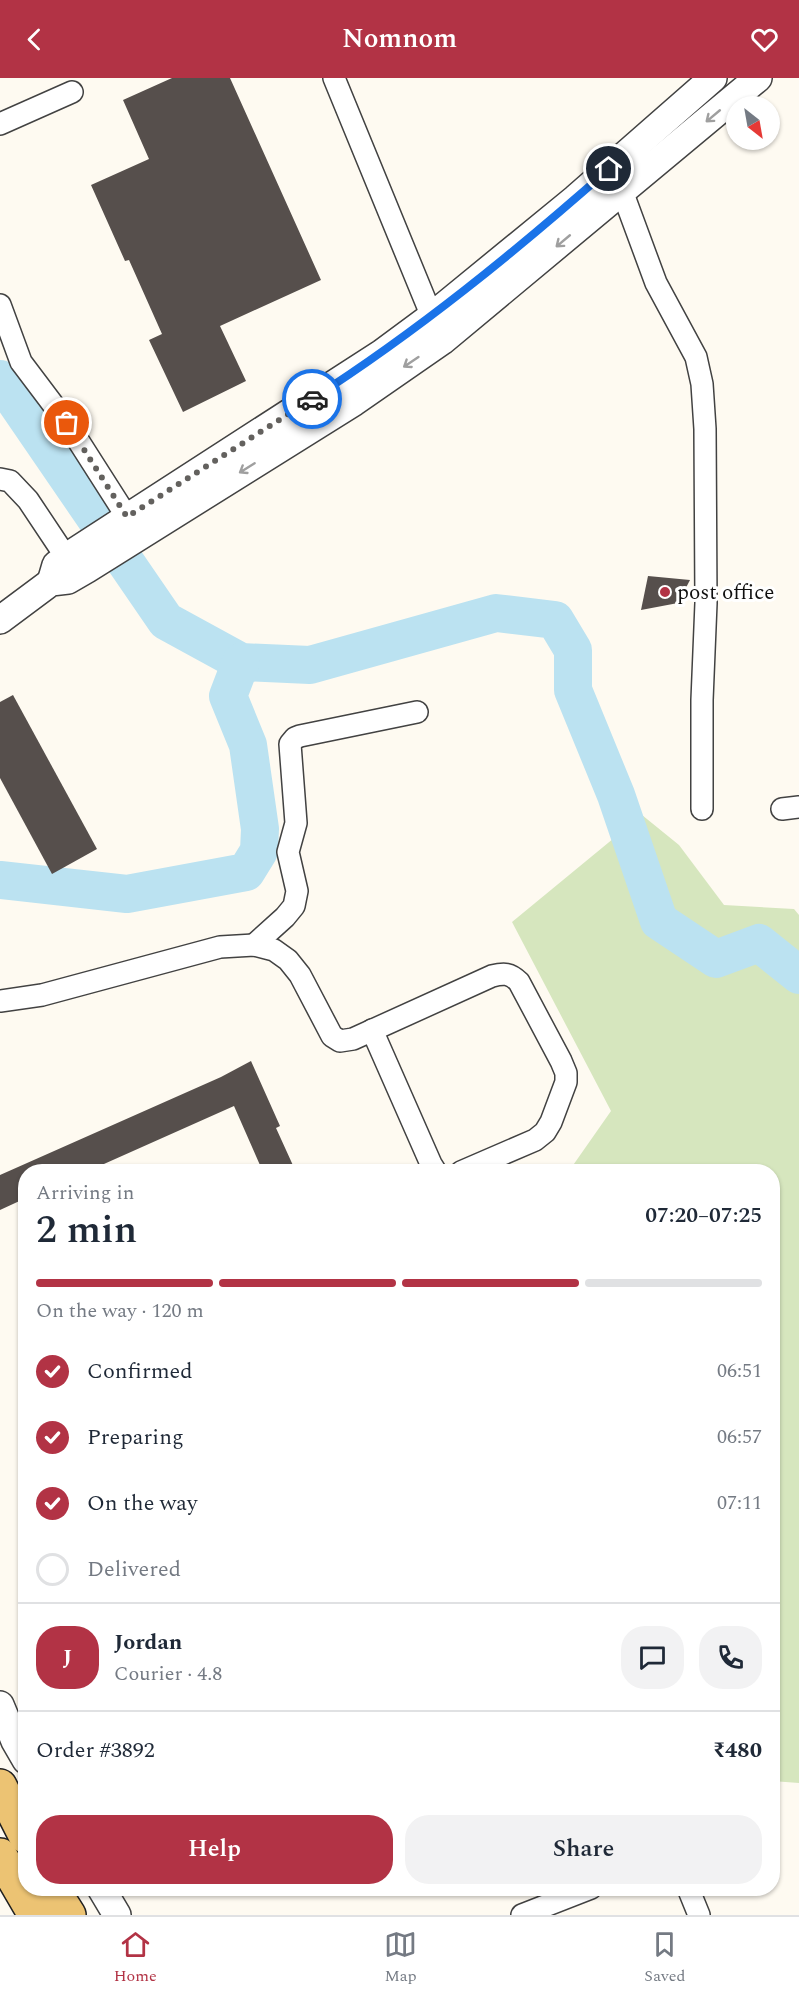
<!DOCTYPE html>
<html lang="en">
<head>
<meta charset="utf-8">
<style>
	body { margin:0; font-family:Spectral,serif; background:#f2f2f3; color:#1f2937; height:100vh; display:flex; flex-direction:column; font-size:22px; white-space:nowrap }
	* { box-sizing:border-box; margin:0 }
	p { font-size:20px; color:#747a83 }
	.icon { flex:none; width:33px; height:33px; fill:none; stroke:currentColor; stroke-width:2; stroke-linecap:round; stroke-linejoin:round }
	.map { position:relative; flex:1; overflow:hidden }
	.panel { position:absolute; left:18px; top:1086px; width:762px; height:732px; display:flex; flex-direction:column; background:#fff; border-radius:24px; box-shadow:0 2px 4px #0004 }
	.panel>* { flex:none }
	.needle { width:39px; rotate:149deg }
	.buttons { position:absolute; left:726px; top:18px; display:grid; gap:12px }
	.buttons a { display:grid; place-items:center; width:54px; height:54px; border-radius:50%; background:#fff; box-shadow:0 2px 4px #0004; font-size:30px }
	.pin { position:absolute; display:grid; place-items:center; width:51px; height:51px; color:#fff; margin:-26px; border:3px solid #fff; border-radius:50%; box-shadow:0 2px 6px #0007 }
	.courier { position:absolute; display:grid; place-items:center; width:60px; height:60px; margin:-30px; border:4px solid #1a73e8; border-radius:50%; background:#fff; color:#222; box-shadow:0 2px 8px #0007 }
	.summary em { font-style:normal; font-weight:600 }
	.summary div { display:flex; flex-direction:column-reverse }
	.summary { display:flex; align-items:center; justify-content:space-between; height:102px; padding:0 18px }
	h1 { font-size:39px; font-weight:600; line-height:45px }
	.bar { display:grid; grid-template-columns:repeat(4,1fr); gap:9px 6px; align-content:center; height:72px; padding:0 18px }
	.bar i { height:8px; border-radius:4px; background:#e0e1e3 }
	.bar .on { background:#b23345 }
	.bar p { grid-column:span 4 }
	.line { display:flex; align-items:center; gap:15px; padding:0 18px; border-top:2px solid #e0e1e3 }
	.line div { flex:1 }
	.round { display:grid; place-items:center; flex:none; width:63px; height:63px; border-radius:24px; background:#f2f2f3 }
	ol { padding:0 18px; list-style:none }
	li { display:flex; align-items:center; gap:18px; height:66px }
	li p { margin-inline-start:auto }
	li .icon { padding:6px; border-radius:50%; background:#b23345; color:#fff; stroke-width:4 }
	li:last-child { color:#747a83 }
	li i { width:33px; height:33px; border:3px solid #e0e1e3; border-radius:50% }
	.primary-button { display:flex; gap:12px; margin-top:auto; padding:12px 18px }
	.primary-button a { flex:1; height:69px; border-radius:24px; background:#b23345; color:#fff; font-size:24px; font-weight:600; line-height:69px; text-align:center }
	.primary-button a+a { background:#f2f2f3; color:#1f2937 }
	header { display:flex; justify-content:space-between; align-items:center; height:78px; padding:0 18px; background:#b23345; color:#fff; font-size:27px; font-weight:600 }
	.menu { display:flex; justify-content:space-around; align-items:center; height:84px; border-top:2px solid #e0e1e3; background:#fff; font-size:16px; color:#747a83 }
	.menu a { display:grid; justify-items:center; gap:3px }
	.menu .on { color:#b23345 }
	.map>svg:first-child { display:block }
	.green { fill:#d6e6be }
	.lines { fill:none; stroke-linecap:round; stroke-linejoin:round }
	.river { stroke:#bbe2f1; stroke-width:38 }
	.building { fill:#564f4c }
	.minor-casing { stroke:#424242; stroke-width:24 }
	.tertiary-casing { stroke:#424242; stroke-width:30 }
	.primary-casing { stroke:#202020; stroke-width:36 }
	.minor { stroke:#fff; stroke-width:21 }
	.tertiary { stroke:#fff; stroke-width:27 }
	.primary { stroke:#ecc373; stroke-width:33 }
	.oneway { stroke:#9f9f9f }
	.done { stroke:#63615e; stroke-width:6; stroke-dasharray:0 10.8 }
	.route { stroke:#1a73e8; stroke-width:8 }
	.poi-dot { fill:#b23345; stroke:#fff; stroke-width:2 }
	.labels { text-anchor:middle; stroke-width:6; stroke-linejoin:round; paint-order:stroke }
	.poi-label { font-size:21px; fill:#0f0f0f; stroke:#fff; text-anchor:start }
</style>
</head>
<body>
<header><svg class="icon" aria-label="back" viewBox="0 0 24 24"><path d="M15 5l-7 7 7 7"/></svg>Nomnom<svg class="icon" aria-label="heart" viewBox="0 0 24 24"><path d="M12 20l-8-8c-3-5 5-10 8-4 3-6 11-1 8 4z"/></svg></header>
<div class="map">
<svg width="799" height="1837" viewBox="0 0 799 1837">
	<rect width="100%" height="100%" fill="#fefaf1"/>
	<path class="green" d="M642,737L679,767L724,827L794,831L799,837V1705L772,1703V1094L569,1093L611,1033L512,844Z"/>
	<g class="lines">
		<g class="river">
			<path d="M0,301L166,543L241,584L310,587L496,535L555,542L573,572V612L616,717L659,843L716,881L759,865L799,897"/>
			<path d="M0,802L127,816L246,794L259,773L260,751L248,667L228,618L241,584"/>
		</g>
	</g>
	<g class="building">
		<path d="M172,0H230L321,202L220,248L246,303L183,334L149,262L162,256L129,182L125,183L91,107L149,81L123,22Z"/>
		<path d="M648,498L690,502L678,525L641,532Z"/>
		<path d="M13,617L97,771L52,796L0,700V624Z"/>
		<path d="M251,983L280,1048L276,1050L296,1094H263L234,1028L86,1094H26V1120L0,1132V1097L221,999Z"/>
	</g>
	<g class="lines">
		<g class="minor-casing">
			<g id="minor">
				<path d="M334,0L437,251"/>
				<path d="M0,46L72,14"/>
				<path d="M622,113L656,205L696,279L702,306L705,351L706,525L702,622V731"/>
				<path d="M0,227L21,284L67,345L127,439"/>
				<path d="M0,401L10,403L28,422L66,479"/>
				<path d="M782,731L799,729"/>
				<path d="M254,867L285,839L294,828L297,813L288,774L296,745L290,666L295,660L300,658L417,634"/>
				<path d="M0,923L42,917L220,869L254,867L274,872L288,882L300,897L332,958L340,963L353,961L492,898C504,895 510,895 519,904L561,983L566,995V1004L551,1044L545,1054L535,1062L461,1094"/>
				<path d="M372,952L431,1086L436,1094"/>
				<path d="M688,1810L699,1837"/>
				<path d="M522,1837L591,1810"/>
			</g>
		</g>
		<g class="tertiary-casing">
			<g id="tertiary">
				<path d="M51,504L56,487L74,474L382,275L432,238L575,121L713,0"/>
				<path d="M0,542L51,504L68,502L87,491L354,324L442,263L758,0"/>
				<path d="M0,1627L15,1663L26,1682"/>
				<path d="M101,1810L117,1837"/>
			</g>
		</g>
		<g class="primary-casing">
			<g id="primary">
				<path d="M0,1708L26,1759"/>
				<path d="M0,1777L35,1837"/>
				<path d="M52,1810L69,1837"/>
			</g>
		</g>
		<use href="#minor" class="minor"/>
		<use href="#tertiary" class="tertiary"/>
		<use href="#primary" class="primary"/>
	</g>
	<defs><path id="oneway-shaft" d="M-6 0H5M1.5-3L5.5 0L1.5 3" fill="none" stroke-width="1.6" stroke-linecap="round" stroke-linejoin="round" transform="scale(1.5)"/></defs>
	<g class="oneway">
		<use href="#oneway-shaft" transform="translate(713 38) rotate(140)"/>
		<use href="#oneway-shaft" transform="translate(563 163) rotate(140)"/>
		<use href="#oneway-shaft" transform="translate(411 284) rotate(146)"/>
		<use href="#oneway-shaft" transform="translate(247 390) rotate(148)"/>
	</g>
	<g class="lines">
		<path class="done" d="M67,345L127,439L312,321"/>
		<path class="route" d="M312,321C418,253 515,174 609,91"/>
	</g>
	<circle class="poi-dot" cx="665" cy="514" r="6"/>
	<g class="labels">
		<g class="poi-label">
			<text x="677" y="521">post office</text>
		</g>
	</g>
</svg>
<div class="buttons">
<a><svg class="needle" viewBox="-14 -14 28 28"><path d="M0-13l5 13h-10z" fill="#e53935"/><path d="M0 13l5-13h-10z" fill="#747a83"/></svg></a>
</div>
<div class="pin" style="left:67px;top:345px;background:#ea580c"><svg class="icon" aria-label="bag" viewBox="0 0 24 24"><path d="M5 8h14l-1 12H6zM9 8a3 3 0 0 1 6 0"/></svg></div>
<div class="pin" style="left:609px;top:91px;background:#1f2937"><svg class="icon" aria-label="home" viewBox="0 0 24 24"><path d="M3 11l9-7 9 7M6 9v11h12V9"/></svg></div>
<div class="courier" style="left:312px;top:321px"><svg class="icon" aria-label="car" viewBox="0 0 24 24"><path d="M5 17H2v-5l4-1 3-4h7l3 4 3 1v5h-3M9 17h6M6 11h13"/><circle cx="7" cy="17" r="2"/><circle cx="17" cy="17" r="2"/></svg></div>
<section class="panel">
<div class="summary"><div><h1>2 min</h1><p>Arriving in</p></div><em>07:20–07:25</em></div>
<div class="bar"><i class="on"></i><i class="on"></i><i class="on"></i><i></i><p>On the way · 120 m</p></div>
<ol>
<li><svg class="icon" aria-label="check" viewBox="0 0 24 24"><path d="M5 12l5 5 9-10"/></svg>Confirmed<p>06:51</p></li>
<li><svg class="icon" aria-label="check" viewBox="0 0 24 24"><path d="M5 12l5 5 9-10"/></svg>Preparing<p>06:57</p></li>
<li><svg class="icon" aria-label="check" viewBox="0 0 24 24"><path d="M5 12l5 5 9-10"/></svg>On the way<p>07:11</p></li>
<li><i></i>Delivered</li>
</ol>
<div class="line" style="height:108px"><b class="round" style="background:#b23345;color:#fff">J</b><div><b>Jordan</b><p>Courier · 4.8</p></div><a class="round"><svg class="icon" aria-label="chat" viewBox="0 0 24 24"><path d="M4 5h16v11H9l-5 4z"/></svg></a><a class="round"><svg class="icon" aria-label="phone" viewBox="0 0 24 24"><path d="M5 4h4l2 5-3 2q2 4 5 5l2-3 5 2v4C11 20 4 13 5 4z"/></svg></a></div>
<div class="line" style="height:78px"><div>Order #3892</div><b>₹480</b></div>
<div class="primary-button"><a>Help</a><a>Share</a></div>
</section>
</div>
<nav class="menu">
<a class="on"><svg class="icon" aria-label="home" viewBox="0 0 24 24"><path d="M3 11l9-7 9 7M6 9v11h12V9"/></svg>Home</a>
<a><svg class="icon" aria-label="map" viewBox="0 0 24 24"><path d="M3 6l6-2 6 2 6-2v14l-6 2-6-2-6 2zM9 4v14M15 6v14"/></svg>Map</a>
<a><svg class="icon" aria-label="saved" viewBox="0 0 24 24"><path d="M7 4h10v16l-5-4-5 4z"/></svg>Saved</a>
</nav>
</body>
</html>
